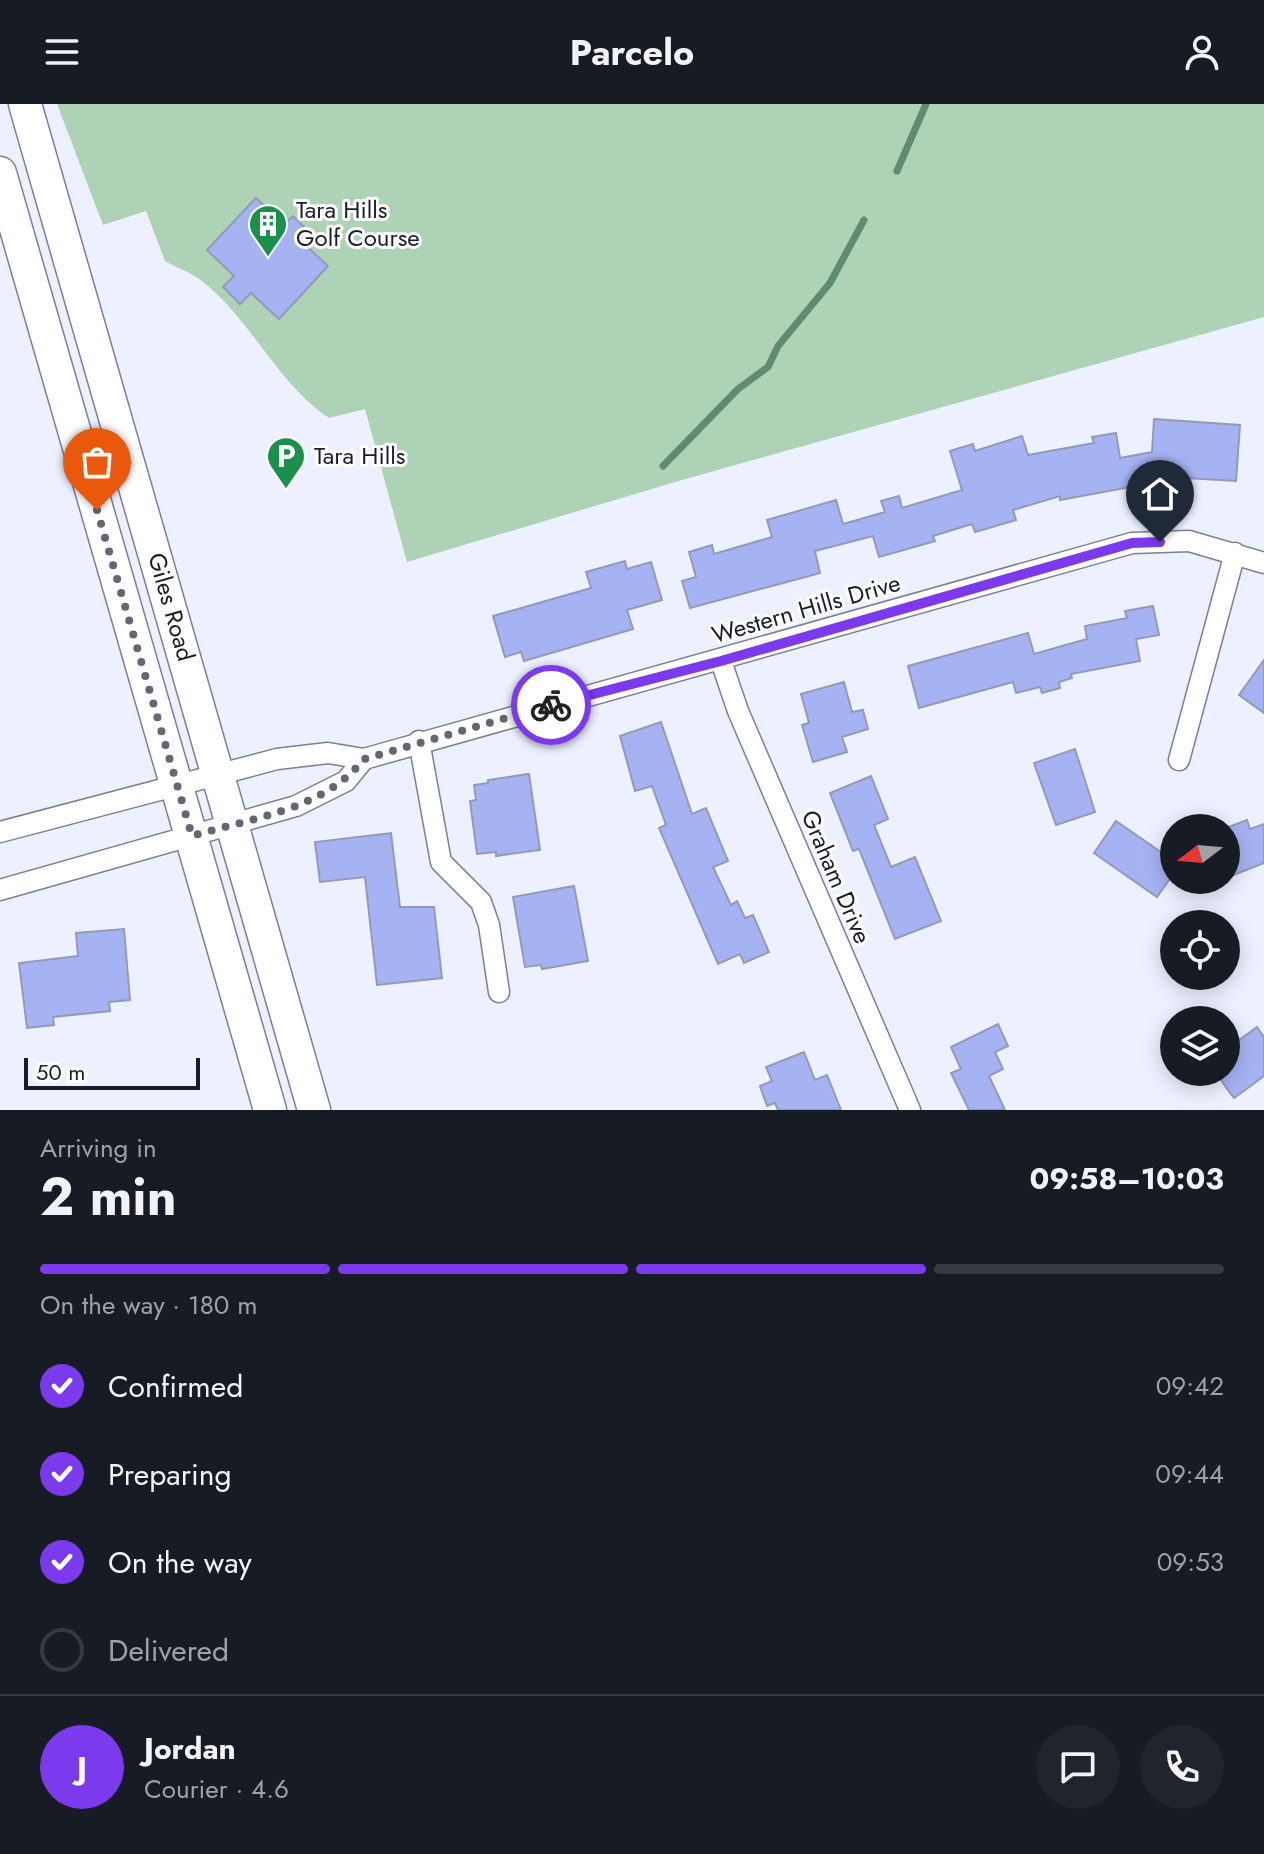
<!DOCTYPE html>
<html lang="en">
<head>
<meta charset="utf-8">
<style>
	body { margin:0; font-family:Jost,sans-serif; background:#20242c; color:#f1f3f6; height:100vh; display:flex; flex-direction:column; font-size:30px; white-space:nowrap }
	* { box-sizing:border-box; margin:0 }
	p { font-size:26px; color:#9ea1a6 }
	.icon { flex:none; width:44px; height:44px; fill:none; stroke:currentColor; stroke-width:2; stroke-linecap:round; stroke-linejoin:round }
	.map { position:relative; height:1006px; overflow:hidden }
	.sheet { display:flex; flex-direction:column; background:#171b24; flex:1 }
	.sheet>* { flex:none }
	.needle { width:52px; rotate:254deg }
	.controls { position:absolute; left:1160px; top:710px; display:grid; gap:16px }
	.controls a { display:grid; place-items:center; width:80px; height:80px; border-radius:50%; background:#171b24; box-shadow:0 4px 20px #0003; font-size:40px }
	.scale { position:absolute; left:24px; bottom:20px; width:176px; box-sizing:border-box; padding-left:8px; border:4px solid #1a1c28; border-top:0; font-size:22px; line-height:28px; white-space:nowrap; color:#1a1c28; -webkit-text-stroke:6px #fefefe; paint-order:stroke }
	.pin { position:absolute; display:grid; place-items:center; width:68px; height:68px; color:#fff; margin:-82px -34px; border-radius:50% 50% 50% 0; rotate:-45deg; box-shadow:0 0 8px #0007 }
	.pin .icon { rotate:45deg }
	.courier { position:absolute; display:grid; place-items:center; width:80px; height:80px; margin:-40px; border:6px solid #7c3aed; border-radius:50%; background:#fff; color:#222; box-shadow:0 2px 10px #0007 }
	.headline em { font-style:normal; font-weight:700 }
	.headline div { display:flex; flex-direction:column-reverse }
	.headline { display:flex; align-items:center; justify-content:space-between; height:136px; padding:0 40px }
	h1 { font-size:52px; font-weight:700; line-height:60px }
	.bar { display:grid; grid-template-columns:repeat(4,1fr); gap:12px 8px; align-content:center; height:96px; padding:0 40px }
	.bar i { height:10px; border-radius:6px; background:#363941 }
	.bar .on { background:#7c3aed }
	.bar p { grid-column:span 4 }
	.line { display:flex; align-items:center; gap:20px; padding:0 40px; border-top:2px solid #363941 }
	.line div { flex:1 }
	.round { display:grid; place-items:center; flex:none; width:84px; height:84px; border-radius:42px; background:#20242c }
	ol { padding:0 40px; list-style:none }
	li { display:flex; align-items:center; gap:24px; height:88px }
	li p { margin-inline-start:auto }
	li .icon { padding:8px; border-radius:50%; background:#7c3aed; color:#fff; stroke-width:4 }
	li:last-child { color:#9ea1a6 }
	li i { width:44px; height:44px; border:4px solid #363941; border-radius:50% }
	header { display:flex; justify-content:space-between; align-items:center; height:104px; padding:0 40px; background:#171b24; font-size:36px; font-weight:700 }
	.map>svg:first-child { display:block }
	.green { fill:#add2b5 }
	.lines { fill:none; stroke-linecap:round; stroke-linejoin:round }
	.stream { stroke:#5f8b6e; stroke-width:7 }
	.building { fill:#a6b3f3; stroke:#939ab9; stroke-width:2 }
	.minor-casing { stroke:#797f9d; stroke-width:23 }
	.primary-casing { stroke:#797f9d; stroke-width:35 }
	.minor { stroke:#fff; stroke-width:20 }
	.primary { stroke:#fff; stroke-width:32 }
	.done { stroke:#646673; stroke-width:8; stroke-dasharray:0 14.4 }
	.route { stroke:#7c3aed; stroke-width:10 }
	.labels { text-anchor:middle; stroke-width:6; stroke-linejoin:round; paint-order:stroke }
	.poi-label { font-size:24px; fill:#1a1c28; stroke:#fefefe; text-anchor:start }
	.street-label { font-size:24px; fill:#1a1c28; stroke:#fefefe }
</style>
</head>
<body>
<header><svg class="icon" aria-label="menu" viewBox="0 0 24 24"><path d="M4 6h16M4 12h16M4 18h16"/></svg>Parcelo<svg class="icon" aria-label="person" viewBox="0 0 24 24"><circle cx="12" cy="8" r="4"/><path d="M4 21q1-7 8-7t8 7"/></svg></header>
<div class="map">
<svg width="1264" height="1006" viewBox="0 0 1264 1006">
	<rect width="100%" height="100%" fill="#edf0fe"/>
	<path class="green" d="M57,0H1264V213L682,376L407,458L365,305L329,314C277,279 252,217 203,178C193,169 177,164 165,157L146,107L103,121Z"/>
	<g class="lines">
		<g class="stream">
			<path d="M897,67L926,0"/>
			<path d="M663,362L738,285L768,263L778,242L830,179L864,116"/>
		</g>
	</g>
	<g class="building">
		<path d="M256,94L284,120L293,112L309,128L300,136L328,162L279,215L251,189L240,200L223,183L234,172L207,146Z"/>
		<path d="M1154,315L1240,321L1236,377L1134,371L1136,382L1060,396V392L1013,406L1016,416L975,428L972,420L933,432L935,437L879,453L873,432L815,447L820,469L690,504L682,477L696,473L689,448L712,441L714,450L772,433L767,416L836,396L843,420L885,408L881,397L899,392L902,404L962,386L950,347L973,340L975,347L1022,332L1028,351L1094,339L1092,333L1116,329L1120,354L1152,348Z"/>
		<path d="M625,457L627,465L651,458L662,496L627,506L633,525L524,557L521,548L505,553L493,512L591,484L586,468Z"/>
		<path d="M1153,502L1159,531L1136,535L1140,557L1071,570L1072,574L1059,578L1060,584L1042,589L1040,583L1016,589L1013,578L919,604L908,562L1028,529L1034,550L1087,535L1085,522L1127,514L1125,507Z"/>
		<path d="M1264,556V609L1239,591Z"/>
		<path d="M844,578L852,608L863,606L868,625L842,633L847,648L813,658L802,621L809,619L801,590Z"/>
		<path d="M661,618L692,710L706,704L728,757L713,763L731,801L737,797L745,814L753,811L769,848L744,859L740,850L718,860L659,724L666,721L652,682L635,687L620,632Z"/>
		<path d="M1075,645L1095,708L1056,721L1034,659Z"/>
		<path d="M529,670L540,746L496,752V748L477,750L470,697L476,696L474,681L488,679V676Z"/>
		<path d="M871,672L888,715L874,721L891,763L915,753L941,817L895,835L859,745L853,747L830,689Z"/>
		<path d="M1247,716L1250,725L1264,720V759L1226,774V724Z"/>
		<path d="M1116,717L1174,757V769L1157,793L1094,749Z"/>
		<path d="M391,729L400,803H434L442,874L377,881L365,773L320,778L315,738Z"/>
		<path d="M574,782L588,857L542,865L541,861L525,863L513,793Z"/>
		<path d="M124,825L130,896L109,898L110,907L53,913L54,921L27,924L19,859L78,852L76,829Z"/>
		<path d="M998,920L1008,942L995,948L1003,965L989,972L1005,1006H969L951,969L961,965L951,943Z"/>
		<path d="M1257,923L1264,933V972L1234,994L1215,968H1226V946Z"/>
		<path d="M804,948L815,976L827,971L841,1006H778L775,999L767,1002L760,982L772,977L766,963Z"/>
	</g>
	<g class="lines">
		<g class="minor-casing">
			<g id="minor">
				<path d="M721,557L738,607L910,1006"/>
				<path d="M419,637L441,758L481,798L489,821L499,888"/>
				<path d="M1179,656L1235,449"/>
				<path d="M0,728L277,655L328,649L364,655L1132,439L1189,437L1264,459"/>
				<path d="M0,786L296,702L346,677L364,655"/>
			</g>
		</g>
		<g class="primary-casing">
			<g id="primary">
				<path d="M25,0L314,1006"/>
				<path d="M0,69L270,1006"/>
			</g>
		</g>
		<use href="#minor" class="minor"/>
		<use href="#primary" class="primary"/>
	</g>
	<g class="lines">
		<path class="done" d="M97,406L192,732C251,714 324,706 364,655L551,601"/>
		<path class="route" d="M551,601L721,557L1132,439L1160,438"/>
	</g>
	<defs>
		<g id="building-pin" transform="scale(2)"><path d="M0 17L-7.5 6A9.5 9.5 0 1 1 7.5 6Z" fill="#1b904a" stroke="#fefefe"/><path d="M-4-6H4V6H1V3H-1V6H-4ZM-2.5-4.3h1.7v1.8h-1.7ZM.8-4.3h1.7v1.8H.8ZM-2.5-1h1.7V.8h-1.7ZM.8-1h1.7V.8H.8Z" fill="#fff"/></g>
		<g id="parking-pin" transform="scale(2)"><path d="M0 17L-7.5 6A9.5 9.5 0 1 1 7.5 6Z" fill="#1b904a" stroke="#fefefe"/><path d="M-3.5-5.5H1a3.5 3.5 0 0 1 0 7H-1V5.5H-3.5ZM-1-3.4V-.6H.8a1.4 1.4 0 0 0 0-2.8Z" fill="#fff"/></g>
	</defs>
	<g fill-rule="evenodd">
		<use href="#building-pin" x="268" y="120"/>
		<use href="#parking-pin" x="286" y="352"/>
	</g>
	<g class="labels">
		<g class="poi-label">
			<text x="296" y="114">Tara Hills<tspan x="296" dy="28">Golf Course</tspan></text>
			<text x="314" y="360">Tara Hills</text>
		</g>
		<g class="street-label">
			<text transform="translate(171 503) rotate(74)" y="8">Giles Road</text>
			<text transform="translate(806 505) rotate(-16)" y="8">Western Hills Drive</text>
			<text transform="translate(836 773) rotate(67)" y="8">Graham Drive</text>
		</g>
	</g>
</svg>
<div class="controls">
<a><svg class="needle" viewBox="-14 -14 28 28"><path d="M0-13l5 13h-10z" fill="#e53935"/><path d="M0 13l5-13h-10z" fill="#9ea1a6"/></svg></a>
<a><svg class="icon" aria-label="locate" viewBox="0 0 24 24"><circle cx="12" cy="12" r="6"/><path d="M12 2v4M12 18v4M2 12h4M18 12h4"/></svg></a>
<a><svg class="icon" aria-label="layers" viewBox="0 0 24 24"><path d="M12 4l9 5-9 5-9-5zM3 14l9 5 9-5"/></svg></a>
</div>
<div class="scale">50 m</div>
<div class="pin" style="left:97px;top:406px;background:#ea580c"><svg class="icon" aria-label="bag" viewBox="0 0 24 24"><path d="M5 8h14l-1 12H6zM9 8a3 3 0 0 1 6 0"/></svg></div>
<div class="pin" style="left:1160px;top:438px;background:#1f2937"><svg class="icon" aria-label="home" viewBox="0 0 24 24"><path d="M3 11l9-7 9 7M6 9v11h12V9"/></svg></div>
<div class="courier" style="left:551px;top:601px"><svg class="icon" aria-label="bike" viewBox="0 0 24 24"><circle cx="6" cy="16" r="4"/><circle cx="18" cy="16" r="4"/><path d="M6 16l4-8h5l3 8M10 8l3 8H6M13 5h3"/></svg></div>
</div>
<section class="sheet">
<div class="headline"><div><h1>2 min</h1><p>Arriving in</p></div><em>09:58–10:03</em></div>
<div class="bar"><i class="on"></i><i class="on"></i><i class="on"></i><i></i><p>On the way · 180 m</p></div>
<ol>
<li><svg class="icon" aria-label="check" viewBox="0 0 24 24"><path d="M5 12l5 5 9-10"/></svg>Confirmed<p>09:42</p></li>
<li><svg class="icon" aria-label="check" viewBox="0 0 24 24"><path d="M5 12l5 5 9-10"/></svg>Preparing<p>09:44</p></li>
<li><svg class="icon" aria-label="check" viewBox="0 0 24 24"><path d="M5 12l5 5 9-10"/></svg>On the way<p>09:53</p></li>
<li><i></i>Delivered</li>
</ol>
<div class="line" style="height:144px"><b class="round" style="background:#7c3aed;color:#fff">J</b><div><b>Jordan</b><p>Courier · 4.6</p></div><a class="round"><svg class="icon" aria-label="chat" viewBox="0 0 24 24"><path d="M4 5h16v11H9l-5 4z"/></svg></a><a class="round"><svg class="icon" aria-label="phone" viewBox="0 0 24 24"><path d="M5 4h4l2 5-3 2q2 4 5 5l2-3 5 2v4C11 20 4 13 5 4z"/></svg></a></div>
</section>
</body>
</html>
